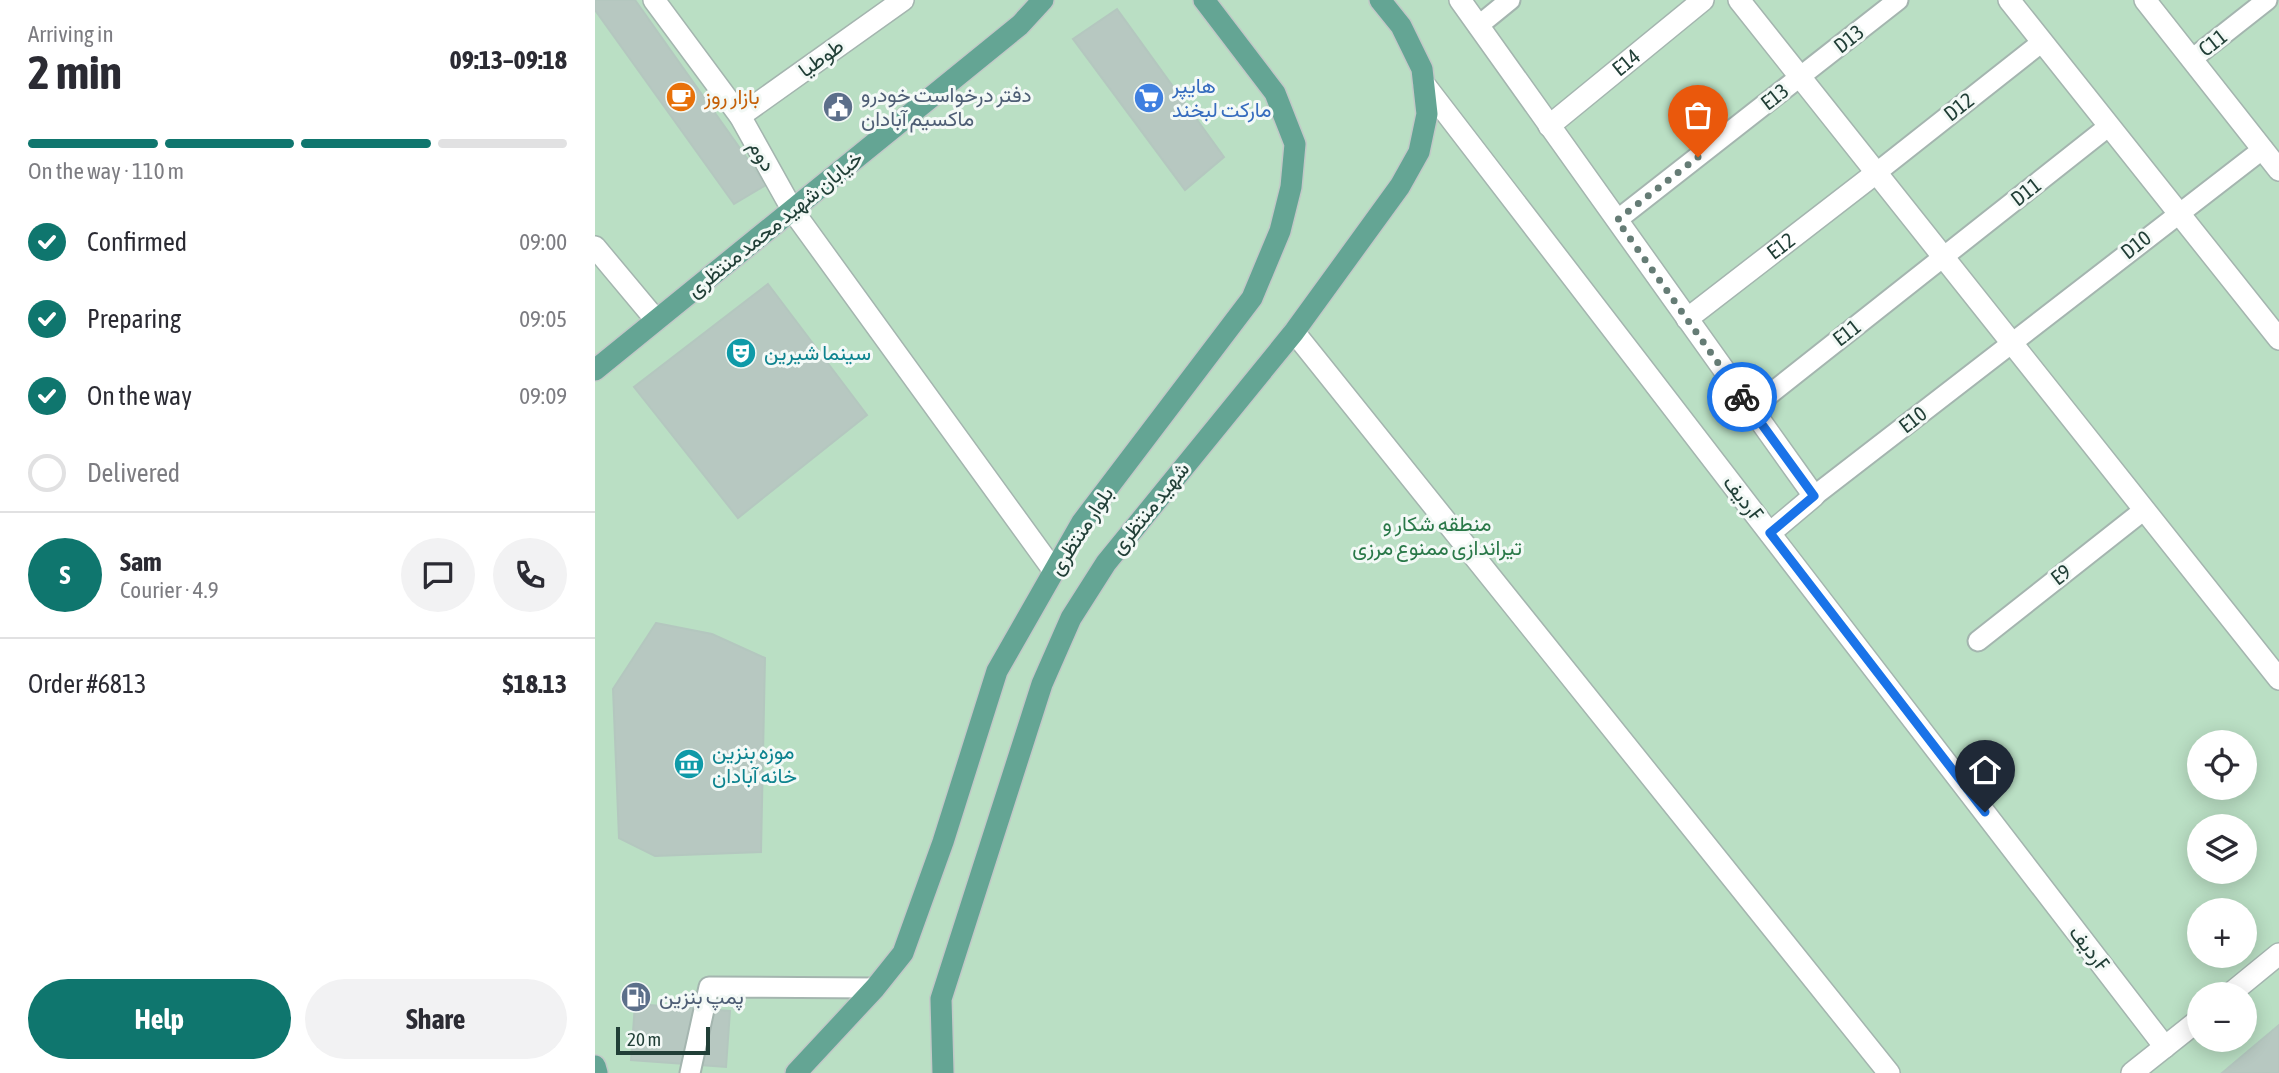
<!DOCTYPE html>
<html lang="en">
<head>
<meta charset="utf-8">
<style>
	body { margin:0; font-family:"Asap Condensed",Vazirmatn,sans-serif; background:#f2f2f3; color:#2b2b33; height:100vh; display:flex; flex-direction:column; font-size:26px; white-space:nowrap }
	* { box-sizing:border-box; margin:0 }
	p { font-size:23px; color:#7c7c81 }
	.icon { flex:none; width:38px; height:38px; fill:none; stroke:currentColor; stroke-width:2; stroke-linecap:round; stroke-linejoin:round }
	.map { position:relative; flex:1; overflow:hidden }
	.side { display:flex; flex-direction:column; background:#fff; width:595px }
	.side>* { flex:none }
	.controls { position:absolute; left:1592px; top:730px; display:grid; gap:14px }
	.controls a { display:grid; place-items:center; width:70px; height:70px; border-radius:50%; background:#fff; box-shadow:0 4px 18px #0003; font-size:35px }
	.scale { position:absolute; left:21px; bottom:18px; width:94px; box-sizing:border-box; padding-left:7px; border:4px solid #213f37; border-top:0; font-size:19px; line-height:24px; white-space:nowrap; color:#213f37; -webkit-text-stroke:5px #f3f9f6; paint-order:stroke }
	.pin { position:absolute; display:grid; place-items:center; width:60px; height:60px; color:#fff; margin:-72px -30px; border-radius:50% 50% 50% 0; rotate:-45deg; box-shadow:0 0 7px #0007 }
	.pin .icon { rotate:45deg }
	.courier { position:absolute; display:grid; place-items:center; width:70px; height:70px; margin:-35px; border:5px solid #1a73e8; border-radius:50%; background:#fff; color:#222; box-shadow:0 2px 9px #0007 }
	.headline em { font-style:normal; font-weight:700 }
	.headline div { display:flex; flex-direction:column-reverse }
	.headline { display:flex; align-items:center; justify-content:space-between; height:119px; padding:0 28px }
	h1 { font-size:46px; font-weight:700; line-height:52px }
	.bar { display:grid; grid-template-columns:repeat(4,1fr); gap:10px 7px; align-content:center; height:84px; padding:0 28px }
	.bar i { height:9px; border-radius:5px; background:#e1e1e2 }
	.bar .current { background:#0f766e }
	.bar p { grid-column:span 4 }
	.line { display:flex; align-items:center; gap:18px; padding:0 28px; border-top:2px solid #e1e1e2 }
	.line div { flex:1 }
	.round { display:grid; place-items:center; flex:none; width:74px; height:74px; border-radius:37px; background:#f2f2f3 }
	ol { padding:0 28px; list-style:none }
	li { display:flex; align-items:center; gap:21px; height:77px }
	li p { margin-inline-start:auto }
	li .icon { padding:7px; border-radius:50%; background:#0f766e; color:#fff; stroke-width:4 }
	li:last-child { color:#7c7c81 }
	li i { width:38px; height:38px; border:4px solid #e1e1e2; border-radius:50% }
	.action { display:flex; gap:14px; margin-top:auto; padding:14px 28px }
	.action a { flex:1; height:80px; border-radius:42px; background:#0f766e; color:#fff; font-size:28px; font-weight:700; line-height:80px; text-align:center }
	.action a+a { background:#f2f2f3; color:#2b2b33 }
	main { display:flex; flex:1; min-height:0 }
	.map>svg:first-child { display:block }
	.green { fill:#badfc4; fill-rule:evenodd }
	.building { fill:#b7c8c1; stroke:#b4c7bf; stroke-width:2 }
	.lines { fill:none; stroke-linecap:round; stroke-linejoin:round }
	.service-casing { stroke:#a4b5af; stroke-width:23 }
	.minor-casing { stroke:#a4b5af; stroke-width:24 }
	.tertiary-casing { stroke:#a4b5af; stroke-width:24 }
	.primary-casing { stroke:#c1c9c7; stroke-width:24 }
	.service { stroke:#fff; stroke-width:19 }
	.minor { stroke:#fff; stroke-width:21 }
	.tertiary { stroke:#fff; stroke-width:21 }
	.primary { stroke:#64a594; stroke-width:21 }
	.done { stroke:#657c75; stroke-width:7; stroke-dasharray:0 12.6 }
	.route { stroke:#1a73e8; stroke-width:9 }
	.labels { text-anchor:middle; stroke-width:6; stroke-linejoin:round; paint-order:stroke }
	.street-label { font-size:21px; fill:#213f37; stroke:#f3f9f6 }
	.shop-label { font-size:21px; fill:#366cbe; stroke:#f3f9f6; text-anchor:start }
	.service-label { font-size:21px; fill:#4e5e75; stroke:#f3f9f6; text-anchor:start }
	.food-label { font-size:21px; fill:#c56008; stroke:#f3f9f6; text-anchor:start }
	.culture-label { font-size:21px; fill:#0d838f; stroke:#f3f9f6; text-anchor:start }
	.park-label { font-size:21px; fill:#297848; stroke:#f3f9f6 }
</style>
</head>
<body>
<main>
<section class="side">
<div class="headline"><div><h1>2 min</h1><p>Arriving in</p></div><em>09:13–09:18</em></div>
<div class="bar"><i class="current"></i><i class="current"></i><i class="current"></i><i></i><p>On the way · 110 m</p></div>
<ol>
<li><svg class="icon" aria-label="check" viewBox="0 0 24 24"><path d="M5 12l5 5 9-10"/></svg>Confirmed<p>09:00</p></li>
<li><svg class="icon" aria-label="check" viewBox="0 0 24 24"><path d="M5 12l5 5 9-10"/></svg>Preparing<p>09:05</p></li>
<li><svg class="icon" aria-label="check" viewBox="0 0 24 24"><path d="M5 12l5 5 9-10"/></svg>On the way<p>09:09</p></li>
<li><i></i>Delivered</li>
</ol>
<div class="line" style="height:126px"><b class="round" style="background:#0f766e;color:#fff">S</b><div><b>Sam</b><p>Courier · 4.9</p></div><a class="round"><svg class="icon" aria-label="chat" viewBox="0 0 24 24"><path d="M4 5h16v11H9l-5 4z"/></svg></a><a class="round"><svg class="icon" aria-label="phone" viewBox="0 0 24 24"><path d="M5 4h4l2 5-3 2q2 4 5 5l2-3 5 2v4C11 20 4 13 5 4z"/></svg></a></div>
<div class="line" style="height:91px"><div>Order #6813</div><b>$18.13</b></div>
<div class="action"><a>Help</a><a>Share</a></div>
</section>
<div class="map">
<svg width="1684" height="1073" viewBox="0 0 1684 1073">
	<rect width="100%" height="100%" fill="#e2ede8"/>
	<path class="green" d="M0,0H1684V1073H0ZM1605,742H1650V788H1605ZM1605,826H1650V872H1605ZM1605,910H1650V956H1605ZM1605,994H1650V1040H1605Z"/>
	<g class="building">
		<path d="M0,0H40L171,185L139,204L0,10Z"/>
		<path d="M522,9L629,157L590,190L478,39Z"/>
		<path d="M173,284L272,415L143,518L39,387Z"/>
		<path d="M61,623L117,634L170,658L166,852L60,856L24,838L18,689Z"/>
		<path d="M40,1004L135,1011L131,1067L36,1060Z"/>
		<path d="M1684,1025V1073H1627Z"/>
	</g>
	<g class="lines">
		<g class="service-casing">
			<g id="service">
				<path d="M883,26L915,0"/>
				<path d="M1597,59L1672,0"/>
				<path d="M1281,173L1447,42"/>
				<path d="M1022,220L1303,0"/>
				<path d="M1156,409L1514,126"/>
				<path d="M1219,496L1668,149"/>
				<path d="M1383,641L1549,510"/>
				<path d="M95,1073L114,987L280,988"/>
			</g>
		</g>
		<g class="minor-casing">
			<g id="minor">
				<path d="M59,0L145,116L198,211"/>
				<path d="M865,0L1219,496L1175,533"/>
				<path d="M1144,0L1684,679"/>
				<path d="M1414,0L1684,339"/>
				<path d="M1550,0L1684,170"/>
				<path d="M829,84L1570,1047"/>
				<path d="M145,116L308,0"/>
				<path id="s1" d="M954,126L1108,0"/>
				<path d="M0,247L61,320"/>
				<path id="s2" d="M1092,319L1281,173"/>
				<path d="M699,332L1294,1073"/>
			</g>
		</g>
		<g class="tertiary-casing">
			<g id="tertiary">
				<path d="M198,211L459,571"/>
				<path d="M1635,994L1684,954"/>
				<path d="M1537,1073L1605,1019"/>
			</g>
		</g>
		<g class="primary-casing">
			<g id="primary">
				<path d="M0,370L425,25L448,0"/>
				<path d="M0,1066L2,1073"/>
				<path d="M201,1073L280,988L308,953L348,842L402,671L487,522L657,298L685,231L696,187L700,144L680,93L609,0"/>
				<path d="M348,1073L346,999L447,684L476,618L511,563L699,332L805,186L824,152L832,114L827,69L806,26L785,0"/>
			</g>
		</g>
		<use href="#service" class="service"/>
		<use href="#minor" class="minor"/>
		<use href="#tertiary" class="tertiary"/>
		<use href="#primary" class="primary"/>
	</g>
	<g class="lines">
		<path class="done" d="M1103,157L1022,220L1147,397"/>
		<path class="route" d="M1147,397L1219,496L1175,533L1390,812"/>
	</g>
	<defs>
		<g id="cafe-disc" transform="scale(1.575)"><circle r="9.5" fill="#e8710a" stroke="#f3f9f6"/><path d="M-5.5-4.5H6V0H3Q3 3.5 0 3.5H-2.5Q-5.5 3.5-5.5 0ZM3-3.2v2h1.7v-2ZM-6 4.5H4V6H-6Z" fill="#fff"/></g>
		<g id="supermarket-disc" transform="scale(1.575)"><circle r="9.5" fill="#3f7fe0" stroke="#f3f9f6"/><path d="M-6-5.5h2.5l.6 2H6L4.5 2H-2.5L-4.4-4H-6ZM-1.5 3.2a1.3 1.3 0 1 0 .1 0ZM3 3.2a1.3 1.3 0 1 0 .1 0Z" fill="#fff"/></g>
		<g id="civic-disc" transform="scale(1.575)"><circle r="9.5" fill="#5c6f8a" stroke="#f3f9f6"/><path d="M-.6-6.5H3V-4.5H.6V-3L4-1V1h2V6H-6V1h2V-1L-.6-3ZM-1.2 2.5V6h2.4V2.5Z" fill="#fff"/></g>
		<g id="theatre-disc" transform="scale(1.575)"><circle r="9.5" fill="#0f9aa8" stroke="#f3f9f6"/><path d="M-5-5.5Q0-4 5-5.5V0Q5 5 0 6Q-5 5-5 0ZM-3.3-2.5H-1v1.5H-3.3ZM1-2.5H3.3v1.5H1ZM-2.8 1Q0 5.5 2.8 1Z" fill="#fff"/></g>
		<g id="museum-disc" transform="scale(1.575)"><circle r="9.5" fill="#0f9aa8" stroke="#f3f9f6"/><path d="M0-6L6-3V-2H-6V-3ZM-5-1h2V3h-2ZM-1-1h2V3h-2ZM3-1h2V3H3ZM-6 4H6V6H-6Z" fill="#fff"/></g>
		<g id="fuel-disc" transform="scale(1.575)"><circle r="9.5" fill="#5c6f8a" stroke="#f3f9f6"/><path d="M-5.5-6h7V0h2V4h1.3V-2.5L3-4.5l.8-.8L6-3V5H2.5V1h-1V6h-7ZM-4.2-4.7v3.2H.2V-4.7Z" fill="#fff"/></g>
	</defs>
	<g fill-rule="evenodd">
		<use href="#cafe-disc" x="86" y="97"/>
		<use href="#supermarket-disc" x="554" y="98"/>
		<use href="#civic-disc" x="243" y="107"/>
		<use href="#theatre-disc" x="146" y="353"/>
		<use href="#museum-disc" x="94" y="764"/>
		<use href="#fuel-disc" x="41" y="997"/>
	</g>
	<g class="labels">
		<g class="street-label">
			<text transform="translate(1254 39) rotate(-38)" y="7">D13</text>
			<text transform="translate(1618 43) rotate(-38)" y="7">C11</text>
			<text transform="translate(226 58) rotate(-36)" y="7">طوطیا</text>
			<text dy="7" stroke="none"><textPath href="#s1" startOffset="100">E14</textPath></text>
			<text transform="translate(1180 97) rotate(-38)" y="7">E13</text>
			<text transform="translate(1364 107) rotate(-38)" y="7">D12</text>
			<text transform="translate(167 156) rotate(60)" y="7">دوم</text>
			<text transform="translate(1431 192) rotate(-38)" y="7">D11</text>
			<text transform="translate(180 224) rotate(-39)" y="7">خیابان شهید محمد منتظری</text>
			<text transform="translate(1541 245) rotate(-38)" y="7">D10</text>
			<text dy="7" stroke="none"><textPath href="#s2" startOffset="119">E12</textPath></text>
			<text transform="translate(1252 333) rotate(-38)" y="7">E11</text>
			<text transform="translate(1318 420) rotate(-38)" y="7">E10</text>
			<text transform="translate(1148 498) rotate(52)" y="7">ردیفF</text>
			<text transform="translate(555 508) rotate(-51)" y="7">شهید منتظری</text>
			<text transform="translate(486 531) rotate(-57)" y="7">بلوار منتظری</text>
			<text transform="translate(1466 575) rotate(-38)" y="7">E9</text>
			<text transform="translate(1494 948) rotate(52)" y="7">ردیفF</text>
		</g>
		<g class="shop-label">
			<text x="577" y="93">هایپر<tspan x="577" dy="24">مارکت لبخند</tspan></text>
		</g>
		<g class="service-label">
			<text x="266" y="102">دفتر درخواست خودرو<tspan x="266" dy="24">ماکسیم آبادان</tspan></text>
			<text x="64" y="1004">پمپ بنزین</text>
		</g>
		<g class="food-label">
			<text x="109" y="104">بازار روز</text>
		</g>
		<g class="culture-label">
			<text x="169" y="360">سینما شیرین</text>
			<text x="117" y="759">موزه بنزین<tspan x="117" dy="24">خانه آبادان</tspan></text>
		</g>
		<g class="park-label">
			<text x="842" y="531">منطقه شکار و<tspan x="842" dy="24">تیراندازی ممنوع مرزی</tspan></text>
		</g>
	</g>
</svg>
<div class="controls">
<a><svg class="icon" aria-label="locate" viewBox="0 0 24 24"><circle cx="12" cy="12" r="6"/><path d="M12 2v4M12 18v4M2 12h4M18 12h4"/></svg></a>
<a><svg class="icon" aria-label="layers" viewBox="0 0 24 24"><path d="M12 4l9 5-9 5-9-5zM3 14l9 5 9-5"/></svg></a>
<a>+</a>
<a>−</a>
</div>
<div class="scale">20 m</div>
<div class="pin" style="left:1103px;top:157px;background:#ea580c"><svg class="icon" aria-label="bag" viewBox="0 0 24 24"><path d="M5 8h14l-1 12H6zM9 8a3 3 0 0 1 6 0"/></svg></div>
<div class="pin" style="left:1390px;top:812px;background:#1f2937"><svg class="icon" aria-label="home" viewBox="0 0 24 24"><path d="M3 11l9-7 9 7M6 9v11h12V9"/></svg></div>
<div class="courier" style="left:1147px;top:397px"><svg class="icon" aria-label="bike" viewBox="0 0 24 24"><circle cx="6" cy="16" r="4"/><circle cx="18" cy="16" r="4"/><path d="M6 16l4-8h5l3 8M10 8l3 8H6M13 5h3"/></svg></div>
</div>
</main>
</body>
</html>
